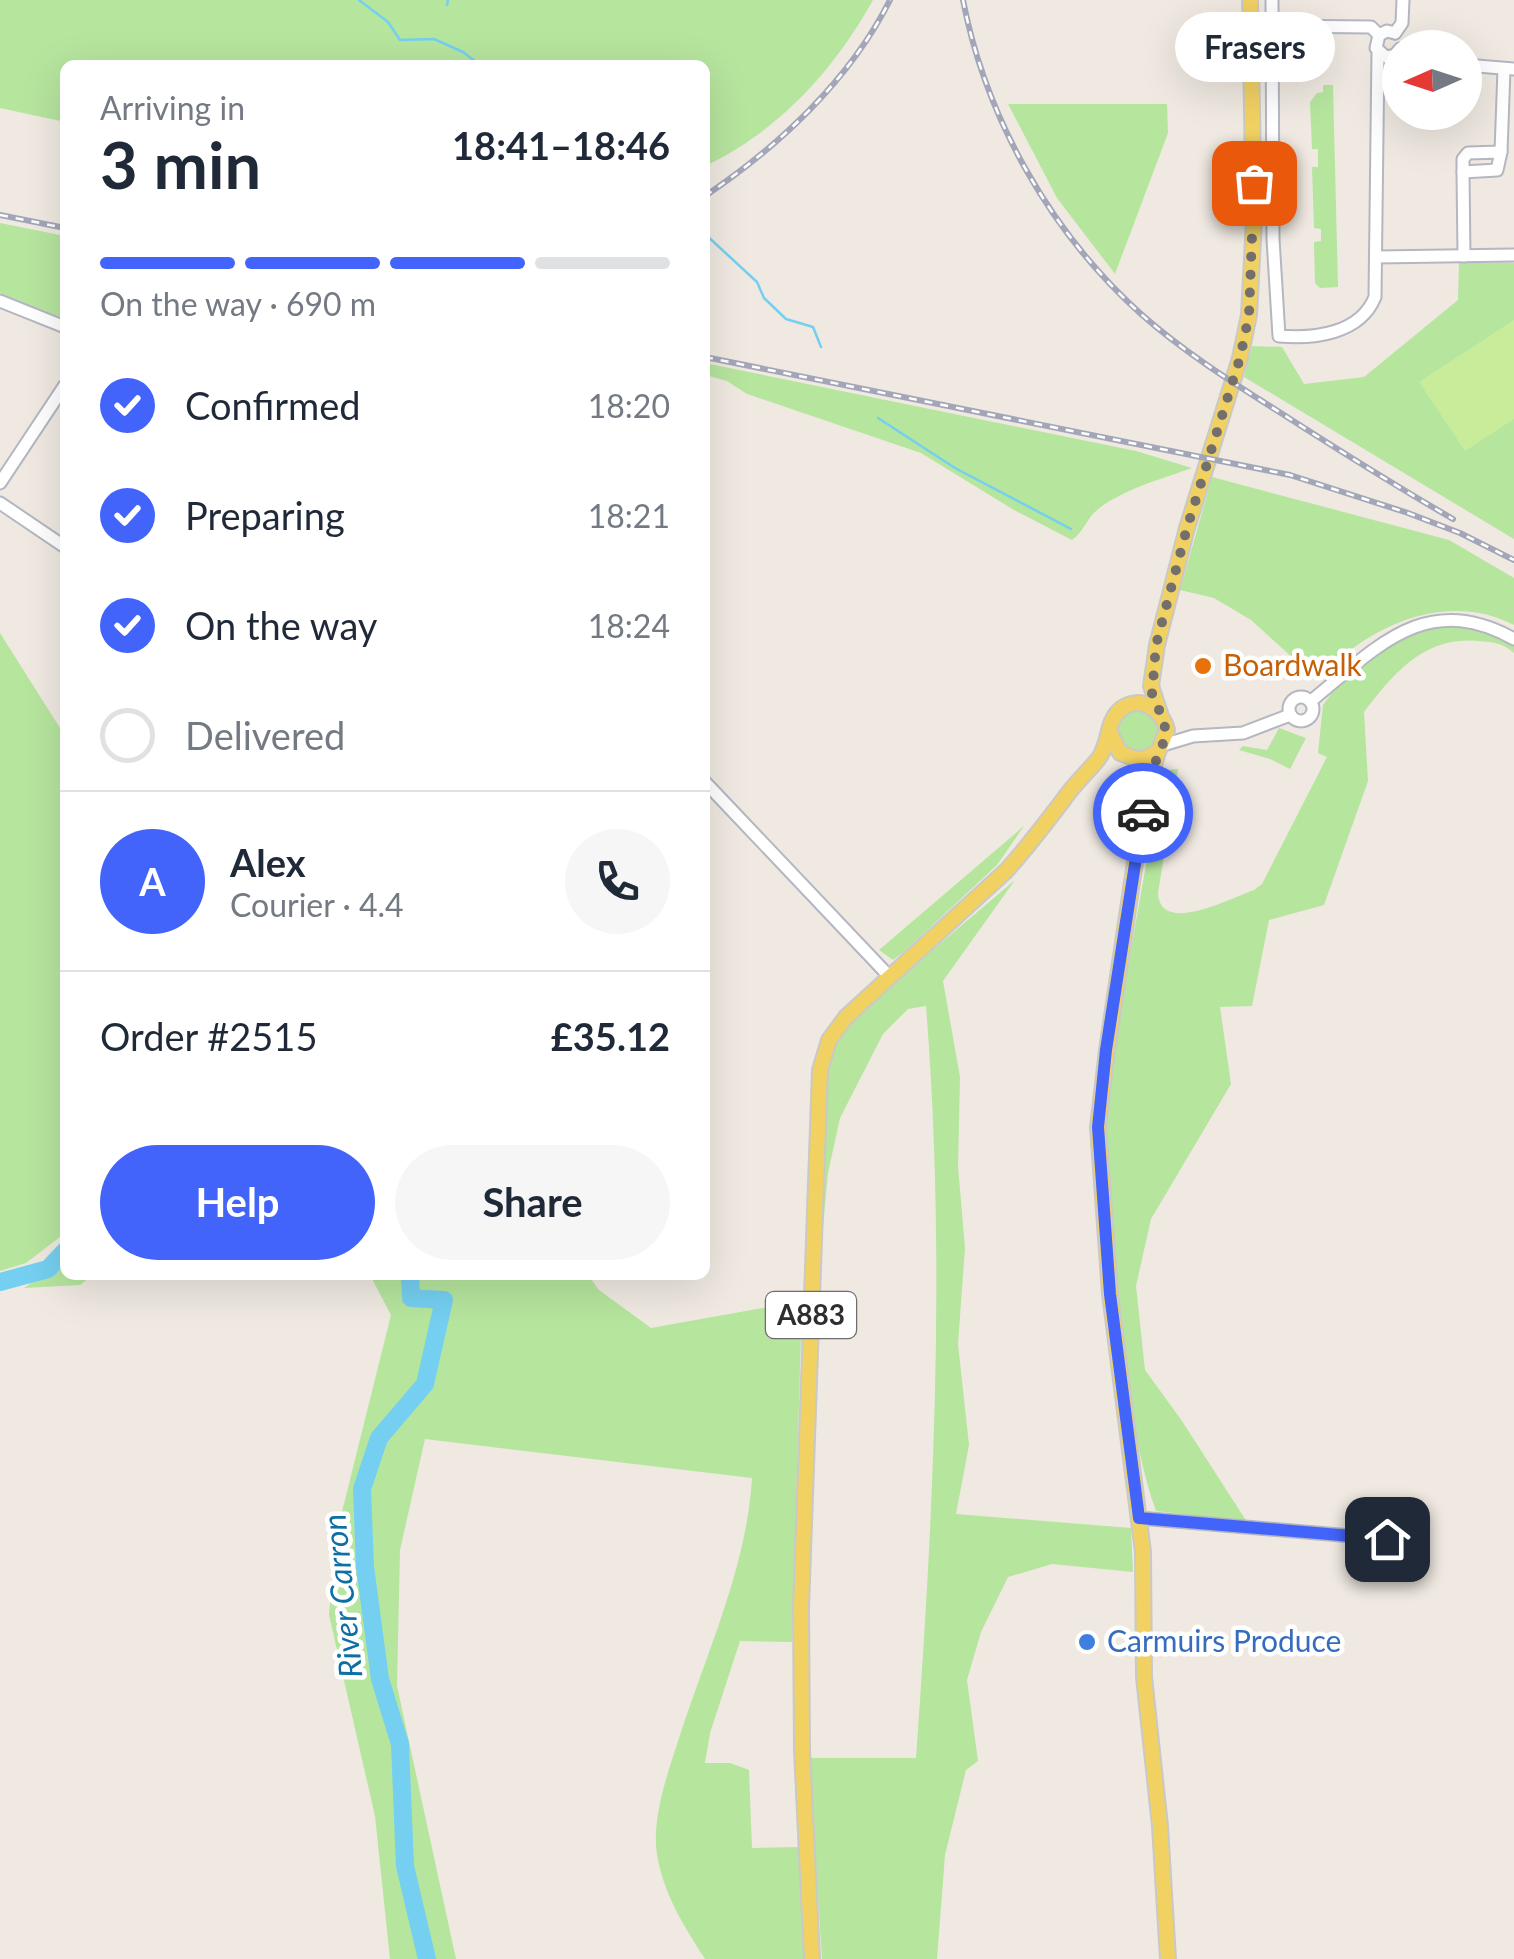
<!DOCTYPE html>
<html lang="en">
<head>
<meta charset="utf-8">
<style>
	body { margin:0; font-family:Lato,sans-serif; background:#f6f6f7; color:#1f2937; height:100vh; display:flex; flex-direction:column; font-size:38px; white-space:nowrap }
	* { box-sizing:border-box; margin:0 }
	p { font-size:32px; color:#747a83 }
	.icon { flex:none; width:55px; height:55px; fill:none; stroke:currentColor; stroke-width:2; stroke-linecap:round; stroke-linejoin:round }
	.map { position:relative; flex:1; overflow:hidden }
	.panel { position:absolute; left:60px; top:60px; width:650px; height:1220px; display:flex; flex-direction:column; background:#fff; border-radius:15px; box-shadow:0 10px 40px #0002 }
	.panel>* { flex:none }
	.needle { width:65px; rotate:267deg }
	.buttons { position:absolute; left:1382px; top:30px; display:grid; gap:20px }
	.buttons a { display:grid; place-items:center; width:100px; height:100px; border-radius:50%; background:#fff; box-shadow:0 10px 40px #0002; font-size:50px }
	.pin { position:absolute; display:grid; place-items:center; width:85px; height:85px; color:#fff; margin:-42px; border-radius:20px; box-shadow:0 5px 15px #0006 }
	.courier { position:absolute; display:grid; place-items:center; width:100px; height:100px; margin:-50px; border:8px solid #4264fb; border-radius:50%; background:#fff; color:#222; box-shadow:0 2px 12px #0007 }
	.bubble { position:absolute; height:70px; border-radius:35px; background:#fff; box-shadow:0 10px 40px #0002; font-size:32px; font-weight:700; line-height:70px; text-align:center }
	.head em { font-style:normal; font-weight:700 }
	.head div { display:flex; flex-direction:column-reverse }
	.head { display:flex; align-items:center; justify-content:space-between; height:170px; padding:0 40px }
	h1 { font-size:65px; font-weight:700; line-height:75px }
	.bar { display:grid; grid-template-columns:repeat(4,1fr); gap:15px 10px; align-content:center; height:120px; padding:0 40px }
	.bar i { height:12px; border-radius:8px; background:#e0e1e3 }
	.bar .selected { background:#4264fb }
	.bar p { grid-column:span 4 }
	.line { display:flex; align-items:center; gap:25px; padding:0 40px; border-top:2px solid #e0e1e3 }
	.line div { flex:1 }
	.round { display:grid; place-items:center; flex:none; width:105px; height:105px; border-radius:52px; background:#f6f6f7 }
	ol { padding:0 40px; list-style:none }
	li { display:flex; align-items:center; gap:30px; height:110px }
	li p { margin-inline-start:auto }
	li .icon { padding:10px; border-radius:50%; background:#4264fb; color:#fff; stroke-width:4 }
	li:last-child { color:#747a83 }
	li i { width:55px; height:55px; border:5px solid #e0e1e3; border-radius:50% }
	.action { display:flex; gap:20px; margin-top:auto; padding:20px 40px }
	.action a { flex:1; height:115px; border-radius:60px; background:#4264fb; color:#fff; font-size:40px; font-weight:700; line-height:115px; text-align:center }
	.action a+a { background:#f6f6f7; color:#1f2937 }
	.map>svg:first-child { display:block }
	.green { fill:#b6e59e }
	.pitch { fill:#c9ec9a }
	.lines { fill:none; stroke-linecap:round; stroke-linejoin:round }
	.stream { stroke:#75cff0; stroke-width:2.5 }
	.river { stroke:#75cff0; stroke-width:18 }
	.minor-casing { stroke:#b4b7c1; stroke-width:15 }
	.major-casing { stroke:#c9c9c9; stroke-width:18 }
	.minor { stroke:#fff; stroke-width:11 }
	.major { stroke:#f2d163; stroke-width:14 }
	.rail-casing { stroke:#a3a6b8; stroke-width:6 }
	.rail { stroke:#fff; stroke-width:2.5; stroke-dasharray:8; stroke-linecap:butt }
	.done { stroke:#726f6d; stroke-width:10; stroke-dasharray:0 18 }
	.route { stroke:#4264fb; stroke-width:12 }
	.food-dot { fill:#e8710a; stroke:#fff; stroke-width:4 }
	.shop-dot { fill:#3f7fe0; stroke:#fff; stroke-width:4 }
	.labels { text-anchor:middle; stroke-width:9; stroke-linejoin:round; paint-order:stroke }
	.shield { fill:#fff; stroke:#6d6d6d; stroke-width:2.5 }
	.shield-label { font-size:28px; font-weight:bold; fill:#2e2e2e }
	.food-label { font-size:30px; fill:#c56008; stroke:#fff; text-anchor:start }
	.shop-label { font-size:30px; fill:#366cbe; stroke:#fff; text-anchor:start }
	.water-label { font-size:32px; font-style:italic; fill:#0d6fa3; stroke:#fff }
</style>
</head>
<body>
<div class="map">
<svg width="1514" height="1959" viewBox="0 0 1514 1959">
	<rect width="100%" height="100%" fill="#efe9e1"/>
	<g class="green">
		<path d="M0,0H873C834,70 779,131 705,166V65H65V122L0,108Z"/>
		<path d="M1323,85H1333L1338,287L1320,288L1315,283L1314,242L1321,241V229L1314,228L1312,167H1318V149H1312L1310,102L1317,93L1323,92Z"/>
		<path d="M1008,104H1167L1168,133L1115,274L1057,198Z"/>
		<path d="M0,223L65,236V319L0,293Z"/>
		<path d="M1459,263H1514V539L1244,377L1252,346L1282,347L1304,384L1364,377L1458,300Z"/>
		<path d="M705,363L1136,451L1192,468C1162,479 1123,489 1097,510C1087,518 1084,531 1072,540L1014,510L921,453L747,394L727,381L705,375Z"/>
		<path d="M1212,477L1449,540L1514,578V625C1460,597 1399,614 1352,649C1340,658 1329,670 1317,680L1301,674L1294,659L1251,620L1214,598L1180,590Z"/>
		<path d="M1452,624L1492,633L1514,643V653C1503,643 1493,642 1478,641C1424,636 1394,673 1364,712L1368,781L1324,905L1269,920L1252,1006L1220,1007L1231,1084L1151,1219L1136,1286L1145,1370L1182,1421L1247,1522L1156,1511C1131,1439 1125,1360 1117,1284C1110,1215 1101,1146 1108,1077L1162,776L1167,770L1178,769L1158,893C1160,936 1231,898 1254,890L1262,884L1327,757L1318,753L1323,705L1331,694L1386,643L1429,626Z"/>
		<path d="M0,633L65,736V1233L26,1263L0,1271Z"/>
		<circle cx="1138" cy="732" r="21"/>
		<path d="M1279,728L1306,738L1290,769L1270,759L1239,750L1243,746L1267,750Z"/>
		<path d="M1024,826L997,865L904,952L893,960L879,950Z"/>
		<path d="M1015,880L943,981L960,1077L958,1166L965,1248L958,1344L969,1445L956,1514L1131,1528L1133,1572L1052,1564L1008,1577L981,1632L967,1680L978,1761L966,1770L945,1855L937,1959H822L809,1758H916C934,1508 946,1257 926,1006L908,1009L883,1034L840,1118L828,1173L819,1270L823,1088L837,1040L850,1020Z"/>
		<path d="M65,1259V1275H93L80,1285L24,1288Z"/>
		<path d="M370,1275H588L599,1290L651,1328L802,1301L792,1642L740,1641L710,1733L705,1763H730L749,1770L752,1848L800,1847L807,1959H705C684,1926 664,1895 657,1855C651,1815 670,1767 682,1729C709,1648 747,1564 752,1478L425,1439L400,1550L397,1686L456,1959H390L375,1816L329,1615L335,1540L391,1315Z"/>
	</g>
	<path class="pitch" d="M1514,320V419L1465,451L1419,382Z"/>
	<g class="lines">
		<g class="stream">
			<path d="M359,0L388,22L400,40L434,39L463,52L480,65"/>
			<path d="M447,5L448,0"/>
			<path d="M705,234L757,282L764,298L786,319L813,327L821,347"/>
			<path d="M878,418L955,468L1071,529"/>
		</g>
		<g class="river">
			<path d="M410,1275L411,1298L444,1300L425,1384L379,1438L362,1489L365,1567L380,1679L400,1744L405,1866L427,1959"/>
			<path d="M0,1282L48,1269L65,1251"/>
		</g>
		<g class="minor-casing">
			<g id="minor">
				<path d="M1272,0L1273,239L1279,336C1314,339 1360,334 1375,297L1378,52"/>
				<path d="M1272,26L1371,27L1379,35"/>
				<path d="M1395,33L1387,31L1379,35L1376,48L1386,57L1395,55L1400,49"/>
				<path d="M1395,33L1402,23L1403,0"/>
				<path d="M1465,65L1514,69"/>
				<path d="M1501,152L1497,170L1463,172V159L1468,153Z"/>
				<path d="M1501,152L1504,69"/>
				<path d="M1463,172L1464,256"/>
				<path d="M1376,257L1514,255"/>
				<path d="M0,301L65,327"/>
				<path d="M0,483L65,385"/>
				<path d="M0,503L65,547"/>
				<circle cx="1301" cy="709" r="12"/>
				<path d="M1311,701C1375,649 1426,589 1514,639"/>
				<path d="M1163,745L1193,736L1243,733L1290,715"/>
				<path d="M705,782L888,975"/>
				<path d="M1139,1518L1387,1539"/>
			</g>
		</g>
		<g class="major-casing">
			<g id="major">
				<path d="M1160,713L1151,686L1157,645L1187,528L1240,358L1249,315L1254,220L1250,0"/>
				<path d="M1158,752L1145,795L1107,1050L1098,1127L1110,1294L1143,1552L1144,1677L1160,1826L1168,1959"/>
				<path d="M812,1959L802,1750L801,1608L820,1070L829,1040L846,1017L1006,871C1027,848 1045,824 1064,799C1074,784 1088,772 1099,758C1110,743 1106,721 1121,709C1141,694 1162,710 1167,730L1158,752L1140,760L1120,753L1110,732"/>
			</g>
		</g>
		<use href="#minor" class="minor"/>
		<use href="#major" class="major"/>
		<g class="rail-casing">
			<g id="rail">
				<path d="M963,0C986,119 1051,233 1141,314C1185,353 1235,384 1284,415C1340,451 1396,486 1453,519"/>
				<path d="M705,196C778,147 850,80 890,0"/>
				<path d="M0,215L65,228"/>
				<path d="M705,357L1290,475L1408,513L1460,533L1514,560"/>
			</g>
		</g>
		<use href="#rail" class="rail"/>
	</g>
	<g class="lines">
		<path class="done" d="M1143,813L1151,773L1166,736L1164,721L1152,694L1156,645L1187,528L1240,358L1249,315L1254,183"/>
		<path class="route" d="M1143,813L1106,1050L1098,1127L1110,1294L1139,1518L1387,1539"/>
	</g>
	<circle class="food-dot" cx="1203" cy="666" r="10"/>
	<circle class="shop-dot" cx="1087" cy="1642" r="10"/>
	<g class="labels">
		<rect class="shield" x="766" y="1292" width="90" height="46" rx="8"/>
		<g class="shield-label">
			<text x="811" y="1325">A883</text>
		</g>
		<g class="food-label">
			<text x="1223" y="676">Boardwalk</text>
		</g>
		<g class="shop-label">
			<text x="1107" y="1652">Carmuirs Produce</text>
		</g>
		<g class="water-label">
			<text transform="translate(343 1596) rotate(-96)" y="11">River Carron</text>
		</g>
	</g>
</svg>
<div class="buttons">
<a><svg class="needle" viewBox="-14 -14 28 28"><path d="M0-13l5 13h-10z" fill="#e53935"/><path d="M0 13l5-13h-10z" fill="#747a83"/></svg></a>
</div>
<div class="pin" style="left:1254px;top:183px;background:#ea580c"><svg class="icon" aria-label="bag" viewBox="0 0 24 24"><path d="M5 8h14l-1 12H6zM9 8a3 3 0 0 1 6 0"/></svg></div>
<div class="pin" style="left:1387px;top:1539px;background:#1f2937"><svg class="icon" aria-label="home" viewBox="0 0 24 24"><path d="M3 11l9-7 9 7M6 9v11h12V9"/></svg></div>
<div class="courier" style="left:1143px;top:813px"><svg class="icon" aria-label="car" viewBox="0 0 24 24"><path d="M5 17H2v-5l4-1 3-4h7l3 4 3 1v5h-3M9 17h6M6 11h13"/><circle cx="7" cy="17" r="2"/><circle cx="17" cy="17" r="2"/></svg></div>
<div class="bubble" style="left:1175px;top:12px;width:160px">Frasers</div>
<section class="panel">
<div class="head"><div><h1>3 min</h1><p>Arriving in</p></div><em>18:41–18:46</em></div>
<div class="bar"><i class="selected"></i><i class="selected"></i><i class="selected"></i><i></i><p>On the way · 690 m</p></div>
<ol>
<li><svg class="icon" aria-label="check" viewBox="0 0 24 24"><path d="M5 12l5 5 9-10"/></svg>Confirmed<p>18:20</p></li>
<li><svg class="icon" aria-label="check" viewBox="0 0 24 24"><path d="M5 12l5 5 9-10"/></svg>Preparing<p>18:21</p></li>
<li><svg class="icon" aria-label="check" viewBox="0 0 24 24"><path d="M5 12l5 5 9-10"/></svg>On the way<p>18:24</p></li>
<li><i></i>Delivered</li>
</ol>
<div class="line" style="height:180px"><b class="round" style="background:#4264fb;color:#fff">A</b><div><b>Alex</b><p>Courier · 4.4</p></div><a class="round"><svg class="icon" aria-label="phone" viewBox="0 0 24 24"><path d="M5 4h4l2 5-3 2q2 4 5 5l2-3 5 2v4C11 20 4 13 5 4z"/></svg></a></div>
<div class="line" style="height:130px"><div>Order #2515</div><b>£35.12</b></div>
<div class="action"><a>Help</a><a>Share</a></div>
</section>
</div>
</body>
</html>
